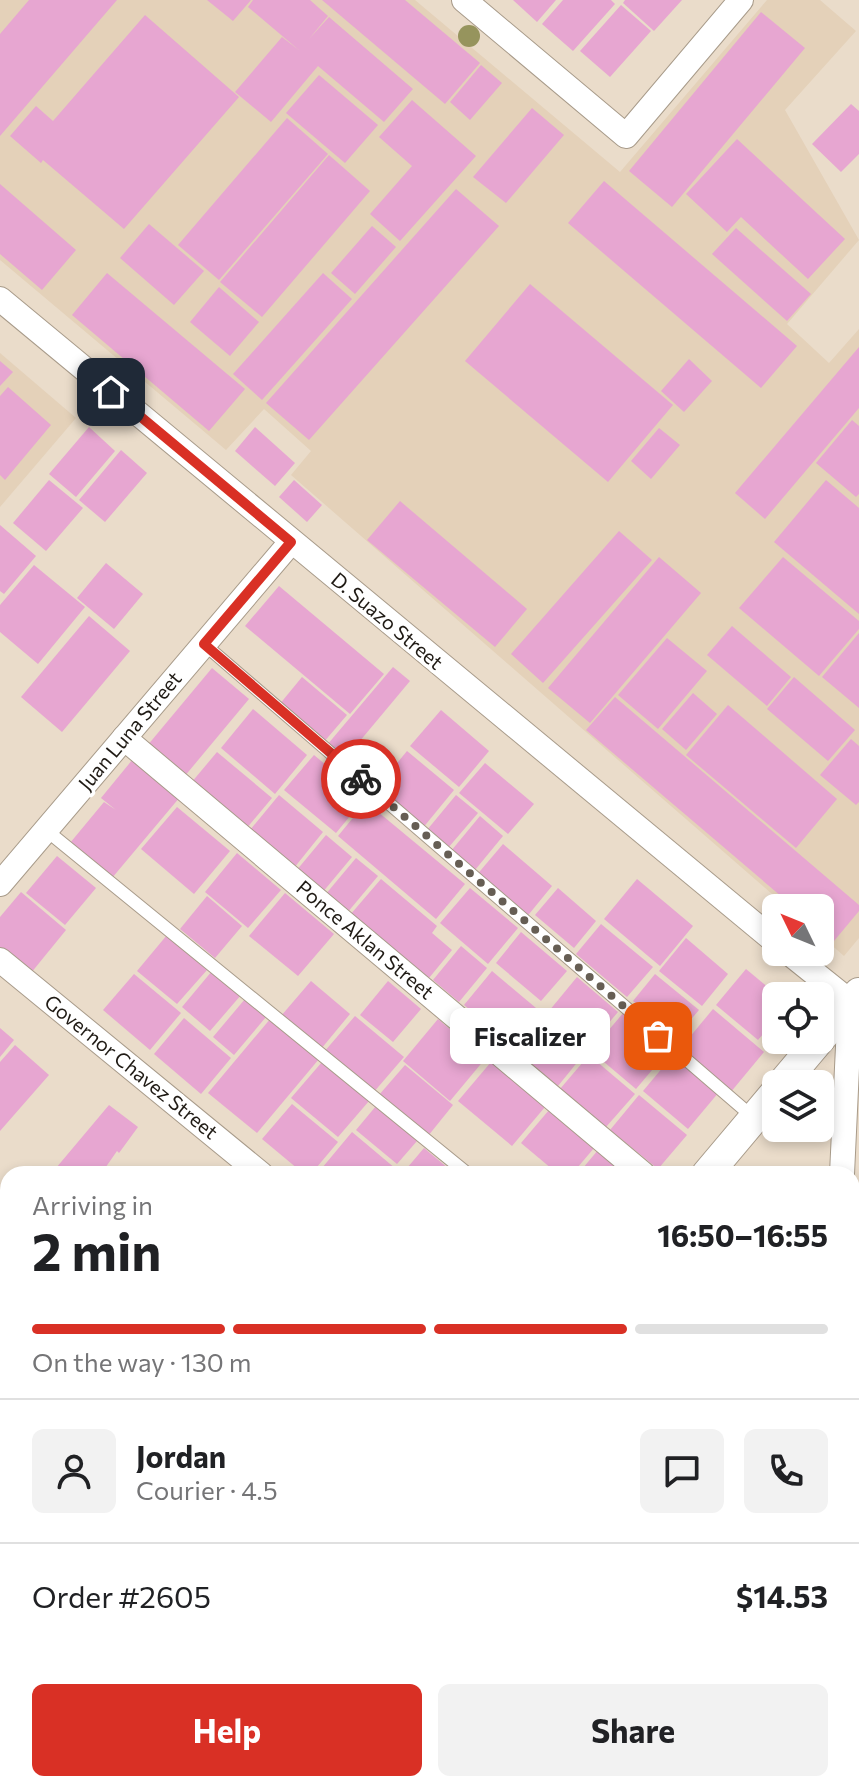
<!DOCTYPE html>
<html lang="en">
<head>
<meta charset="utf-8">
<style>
	body { margin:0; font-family:Commissioner,sans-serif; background:#f2f2f2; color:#202124; height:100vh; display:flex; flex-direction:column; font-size:30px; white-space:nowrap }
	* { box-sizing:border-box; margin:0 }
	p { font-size:26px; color:#757577 }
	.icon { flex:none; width:44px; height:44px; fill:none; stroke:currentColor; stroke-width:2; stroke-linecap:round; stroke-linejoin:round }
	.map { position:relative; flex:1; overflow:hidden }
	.details { position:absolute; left:0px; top:1166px; width:860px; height:626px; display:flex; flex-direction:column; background:#fff; border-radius:24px 24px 0 0; box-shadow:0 4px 12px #0003 }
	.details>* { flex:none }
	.needle { width:52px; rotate:313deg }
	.tools { position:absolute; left:762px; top:894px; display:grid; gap:16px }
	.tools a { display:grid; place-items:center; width:72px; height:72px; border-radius:12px; background:#fff; box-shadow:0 4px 12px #0003; font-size:40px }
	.pin { position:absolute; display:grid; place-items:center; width:68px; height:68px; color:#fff; margin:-34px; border-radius:16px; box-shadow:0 4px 12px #0006 }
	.courier { position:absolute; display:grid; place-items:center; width:80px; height:80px; margin:-40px; border:6px solid #d93025; border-radius:50%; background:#fff; color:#222; box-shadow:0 2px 10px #0007 }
	.bubble { position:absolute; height:56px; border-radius:12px; background:#fff; box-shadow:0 4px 12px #0003; font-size:26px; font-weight:700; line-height:56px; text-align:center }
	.overview em { font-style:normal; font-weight:700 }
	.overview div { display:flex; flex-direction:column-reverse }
	.overview { display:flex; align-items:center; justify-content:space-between; height:136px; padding:0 32px }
	h1 { font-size:52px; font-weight:700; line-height:60px }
	.bar { display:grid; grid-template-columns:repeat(4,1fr); gap:12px 8px; align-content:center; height:96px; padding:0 32px }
	.bar i { height:10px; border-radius:6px; background:#e0e0e0 }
	.bar .active { background:#d93025 }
	.bar p { grid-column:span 4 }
	.line { display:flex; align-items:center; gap:20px; padding:0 32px; border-top:2px solid #e0e0e0 }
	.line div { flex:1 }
	.round { display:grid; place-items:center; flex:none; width:84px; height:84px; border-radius:12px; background:#f2f2f2 }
	.action { display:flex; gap:16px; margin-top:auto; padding:16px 32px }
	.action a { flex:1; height:92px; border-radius:12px; background:#d93025; color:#fff; font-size:32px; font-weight:700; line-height:92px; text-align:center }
	.action a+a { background:#f2f2f2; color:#202124 }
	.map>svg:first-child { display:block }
	.built { fill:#e4d1b9 }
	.building { fill:#e7a6d1 }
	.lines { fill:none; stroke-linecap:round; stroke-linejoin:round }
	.service-casing { stroke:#a89b8a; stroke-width:14 }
	.minor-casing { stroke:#a89b8a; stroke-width:26 }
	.tertiary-casing { stroke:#a89b8a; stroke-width:32 }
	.path { stroke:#a19789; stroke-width:5; stroke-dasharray:6 4; stroke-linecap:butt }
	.service { stroke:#fff; stroke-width:12 }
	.minor { stroke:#fff; stroke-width:24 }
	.tertiary { stroke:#fff; stroke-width:30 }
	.tree { fill:#96945d }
	.done { stroke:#665e54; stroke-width:8; stroke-dasharray:0 14.4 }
	.route { stroke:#d93025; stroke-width:10 }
	.labels { text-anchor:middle; stroke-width:7; stroke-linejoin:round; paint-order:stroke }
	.street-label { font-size:20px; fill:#1f1a14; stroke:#fff }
</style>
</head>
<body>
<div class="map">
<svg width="859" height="1791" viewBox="0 0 859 1791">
	<rect width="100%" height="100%" fill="#eadcca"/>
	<g class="built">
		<path d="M0,0H415L620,172L767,0H820L856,31L785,110L859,240L787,324L829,363L859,329V938L844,956L820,935V908H788L291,475L311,451L264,409L226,450L0,260Z"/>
		<path d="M0,353L76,418L0,507Z"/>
	</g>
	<g class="building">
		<path d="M29,0H117L0,136V34Z"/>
		<path d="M207,0H251L233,21Z"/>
		<path d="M253,0H310L328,16L309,39L329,17L413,89L384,122L318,66L271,122L235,92L282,37L300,51L248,7Z"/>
		<path d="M322,0H405L480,63L445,104Z"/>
		<path d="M513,0H556L537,22Z"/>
		<path d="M563,0H611L615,4L573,51L542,24Z"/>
		<path d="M625,0H682L654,31L623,3Z"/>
		<path d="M621,5L651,31L610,77L580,51Z"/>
		<path d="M761,12L805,48L672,207L629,171Z"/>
		<path d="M145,15L239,97L124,229L43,160L41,163L10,136L36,106L53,121Z"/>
		<path d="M481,65L502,83L470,120L450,102Z"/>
		<path d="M319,75L378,125L345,163L286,113Z"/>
		<path d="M412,100L476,156L400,241L370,214L412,166L379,137Z"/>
		<path d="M851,104L859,111V154L841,172L812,144Z"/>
		<path d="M532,108L564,135L506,203L473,177Z"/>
		<path d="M287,118L328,154L219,280L178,245Z"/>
		<path d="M737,139L845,239L808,279L741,217L727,232L686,194Z"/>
		<path d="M329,155L370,191L262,317L220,282Z"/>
		<path d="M604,181L797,346L761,388L568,223Z"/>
		<path d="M0,184L76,250L42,290L0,254Z"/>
		<path d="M456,189L499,226L309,440L266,403Z"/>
		<path d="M149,224L204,271L174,305L120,258Z"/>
		<path d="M372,226L396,247L355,294L331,273Z"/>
		<path d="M736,228L811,294L787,321L712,254Z"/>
		<path d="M107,273L245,389L209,431L72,315Z"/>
		<path d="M323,273L352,299L262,400L233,374Z"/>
		<path d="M530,284L673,405L608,482L465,361Z"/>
		<path d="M219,287L259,322L230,356L190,322Z"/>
		<path d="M859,347V408L765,519L735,493Z"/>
		<path d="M689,359L712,381L684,412L661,391Z"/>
		<path d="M0,361L13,372L0,386Z"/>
		<path d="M8,387L51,425L5,480L0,475V396Z"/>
		<path d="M852,420L859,426V494L856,497L816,463Z"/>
		<path d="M89,427L115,451L76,497L49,474Z"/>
		<path d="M255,427L295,463L275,486L235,451Z"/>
		<path d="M659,428L680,445L651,479L631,461Z"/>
		<path d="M121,450L147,473L105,522L79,500Z"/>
		<path d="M49,480L83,508L46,551L13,523Z"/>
		<path d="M294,480L322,505L307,522L279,497Z"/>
		<path d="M826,480L859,508V614L774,542Z"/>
		<path d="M400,501L527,609L495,647L367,540Z"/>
		<path d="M0,525L36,556L4,594L0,591Z"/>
		<path d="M619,531L652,560L543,683L511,654Z"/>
		<path d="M659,557L701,593L590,723L548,688Z"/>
		<path d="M783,557L859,621V629L819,676L739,608Z"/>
		<path d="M106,563L143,594L114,629L77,598Z"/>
		<path d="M34,565L85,607L38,664L0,632V605Z"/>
		<path d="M279,586L384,674L350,714L245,626Z"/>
		<path d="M89,616L130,651L62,732L21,697Z"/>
		<path d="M732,626L791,677L767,706L707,655Z"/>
		<path d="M859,633V708L822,677Z"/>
		<path d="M667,638L707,671L658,729L618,695Z"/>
		<path d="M393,667L410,681L344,760L327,745Z"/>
		<path d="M212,668L249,699L184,777L147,746Z"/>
		<path d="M302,677L347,715L323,743L279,705Z"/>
		<path d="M794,677L855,730L828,761L767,709Z"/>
		<path d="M693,693L717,714L686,750L662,729Z"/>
		<path d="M615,697L859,905V911L834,941L820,929V908H795L586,730Z"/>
		<path d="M728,705L837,799L796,848L686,755Z"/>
		<path d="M253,709L307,755L275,794L221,748Z"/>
		<path d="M441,710L489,751L459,787L410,746Z"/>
		<path d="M851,739L859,746V802L856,805L820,775Z"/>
		<path d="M407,751L454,790L422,829L375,790Z"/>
		<path d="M217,752L272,798L246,829L191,783Z"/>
		<path d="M314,755L365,798L336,833L284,790Z"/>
		<path d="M133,759L180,797L112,878L70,843L104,802L116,810L101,798Z"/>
		<path d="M485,763L534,804L508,834L459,793Z"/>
		<path d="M279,795L323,832L294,868L250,830Z"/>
		<path d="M456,795L478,813L448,848L427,830Z"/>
		<path d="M366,802L465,884L436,919L338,836Z"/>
		<path d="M177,807L230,851L194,894L141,849Z"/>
		<path d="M480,816L503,836L475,870L451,851Z"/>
		<path d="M326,835L352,857L322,893L296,871Z"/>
		<path d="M503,844L552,886L525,919L475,877Z"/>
		<path d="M237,853L281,890L248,928L205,892Z"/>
		<path d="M57,856L96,888L65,925L26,893Z"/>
		<path d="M356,858L378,876L347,913L325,895Z"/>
		<path d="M381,879L437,926L432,933L452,950L429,978L350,915Z"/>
		<path d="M637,879L693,926L660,966L604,919Z"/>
		<path d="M470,888L518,928L488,964L440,923Z"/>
		<path d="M558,888L596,921L574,948L535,915Z"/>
		<path d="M21,892L66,930L31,973L0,947V917Z"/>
		<path d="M285,893L334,934L298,976L249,936Z"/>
		<path d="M207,896L242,926L215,958L180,929Z"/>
		<path d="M601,924L653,967L627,997L576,954Z"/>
		<path d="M521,932L567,971L541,1001L496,963Z"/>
		<path d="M167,935L207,970L177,1004L137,971Z"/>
		<path d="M686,938L728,974L702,1006L659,971Z"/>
		<path d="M461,946L487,968L459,1002L433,980Z"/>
		<path d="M746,969L776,994V1019L758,1040L716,1005Z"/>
		<path d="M212,971L241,995L210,1031L182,1007Z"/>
		<path d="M492,971L536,1008L508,1041L464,1005Z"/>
		<path d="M134,974L181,1013L150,1050L103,1010Z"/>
		<path d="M655,974L699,1010L676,1037L633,1001Z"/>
		<path d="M577,977L618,1012L590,1045L549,1011Z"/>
		<path d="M311,981L350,1014L321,1049L281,1016Z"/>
		<path d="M388,981L421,1009L393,1042L360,1015Z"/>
		<path d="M245,999L266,1017L234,1055L213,1037Z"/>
		<path d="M713,1009L764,1052L730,1093L679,1050Z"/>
		<path d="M542,1010L588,1049L558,1086L511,1047Z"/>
		<path d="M624,1012L669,1050L636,1089L591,1051Z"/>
		<path d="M355,1016L404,1057L373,1093L324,1052Z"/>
		<path d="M184,1018L231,1058L201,1094L154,1054Z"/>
		<path d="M271,1018L319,1059L257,1133L208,1093Z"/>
		<path d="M438,1019L485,1059L450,1101L403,1061Z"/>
		<path d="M0,1028L14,1040L0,1057Z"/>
		<path d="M15,1045L49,1075L0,1131V1062Z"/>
		<path d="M674,1054L719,1092L688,1129L643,1091Z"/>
		<path d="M589,1055L635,1094L606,1127L560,1089Z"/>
		<path d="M322,1062L369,1101L338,1137L291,1098Z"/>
		<path d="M491,1062L545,1107L512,1146L458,1101Z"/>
		<path d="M405,1065L453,1105L428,1136L379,1095Z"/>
		<path d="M639,1095L687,1135L658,1169L610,1130Z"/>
		<path d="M555,1103L600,1141L572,1174H558L521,1143Z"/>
		<path d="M292,1104L338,1142L311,1174H304L262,1139Z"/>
		<path d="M109,1105L138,1127L119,1153L117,1151L101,1174H51Z"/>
		<path d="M376,1106L417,1141L397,1164L356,1130Z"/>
		<path d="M352,1132L402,1174L424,1148L455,1174H317Z"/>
		<path d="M603,1144L639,1174H578Z"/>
		<path d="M0,1294L8,1300V1495L0,1489Z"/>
		<path d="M855,1529H859V1582H852Z"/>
		<rect x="852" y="1584" width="7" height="75"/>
		<path d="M0,1601L8,1607V1771L0,1766Z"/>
		<path d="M852,1728H854L857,1784L852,1785Z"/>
		<path d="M29,1784H55L49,1791H40Z"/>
		<path d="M97,1784H152L146,1791H98L100,1786Z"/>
		<path d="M239,1784H298L308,1791H234Z"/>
		<path d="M453,1784H507L501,1791H462Z"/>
		<path d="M528,1784L540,1789L545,1784H590L585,1791H523Z"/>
	</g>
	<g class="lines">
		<g class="service-casing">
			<g id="service">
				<path d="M204,644L754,1118"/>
				<path d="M46,830L468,1174"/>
			</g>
		</g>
		<g class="minor-casing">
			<g id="minor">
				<path d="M464,0L626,136L741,0"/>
				<path d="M0,299L776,942"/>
				<path d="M124,738L643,1174"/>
				<path d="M0,884L291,542"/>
				<path d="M788,952L859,1009"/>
				<path d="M0,960L261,1174"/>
				<path d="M842,1174L850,1004"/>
				<path d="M852,1684L859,1685"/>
				<path d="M354,1784L364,1791"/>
				<path d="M695,1791L701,1784"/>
			</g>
		</g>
		<g class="tertiary-casing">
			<g id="tertiary">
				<path d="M820,1039L859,993"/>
				<path d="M782,1084L819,1040"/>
				<path d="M707,1174L776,1092"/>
				<path d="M0,1542L8,1548"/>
				<path d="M191,1791L197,1784"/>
			</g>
		</g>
		<g class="path">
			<path d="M0,1773L8,1778"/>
			<path d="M17,1784L27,1791"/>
			<path d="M434,1791L440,1784"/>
		</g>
		<use href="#service" class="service"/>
		<use href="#minor" class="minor"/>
		<use href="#tertiary" class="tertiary"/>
	</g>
	<circle class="tree" cx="469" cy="36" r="11"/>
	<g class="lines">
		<path class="done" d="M361,779L658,1036"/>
		<path class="route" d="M111,392L291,542L204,644L361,779"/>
	</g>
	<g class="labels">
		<g class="street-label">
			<text transform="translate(387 621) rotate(40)" y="7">D. Suazo Street</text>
			<text transform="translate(130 731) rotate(-50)" y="7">Juan Luna Street</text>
			<text transform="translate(365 940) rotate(40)" y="7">Ponce Aklan Street</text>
			<text transform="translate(131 1067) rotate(39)" y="7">Governor Chavez Street</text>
		</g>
	</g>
</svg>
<div class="tools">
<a><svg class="needle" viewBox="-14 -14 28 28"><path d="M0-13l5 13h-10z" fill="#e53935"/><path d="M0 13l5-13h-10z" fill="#757577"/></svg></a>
<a><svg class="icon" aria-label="locate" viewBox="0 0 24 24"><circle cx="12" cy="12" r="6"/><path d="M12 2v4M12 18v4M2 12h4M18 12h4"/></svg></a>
<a><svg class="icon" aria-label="layers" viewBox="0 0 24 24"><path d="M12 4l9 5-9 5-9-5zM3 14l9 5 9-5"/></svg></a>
</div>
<div class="pin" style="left:658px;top:1036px;background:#ea580c"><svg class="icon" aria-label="bag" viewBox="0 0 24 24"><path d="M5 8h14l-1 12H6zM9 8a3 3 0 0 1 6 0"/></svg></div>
<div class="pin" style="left:111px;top:392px;background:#1f2937"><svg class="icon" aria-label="home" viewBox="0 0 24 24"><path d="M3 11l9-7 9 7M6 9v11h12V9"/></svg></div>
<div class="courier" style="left:361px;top:779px"><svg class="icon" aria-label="bike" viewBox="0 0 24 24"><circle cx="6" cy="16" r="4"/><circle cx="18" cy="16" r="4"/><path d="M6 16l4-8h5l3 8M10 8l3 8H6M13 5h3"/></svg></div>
<div class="bubble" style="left:450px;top:1008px;width:160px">Fiscalizer</div>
<section class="details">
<div class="overview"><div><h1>2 min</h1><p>Arriving in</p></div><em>16:50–16:55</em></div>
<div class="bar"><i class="active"></i><i class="active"></i><i class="active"></i><i></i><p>On the way · 130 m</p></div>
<div class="line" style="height:144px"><a class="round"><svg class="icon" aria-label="person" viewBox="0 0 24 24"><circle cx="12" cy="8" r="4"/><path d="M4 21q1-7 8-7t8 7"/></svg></a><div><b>Jordan</b><p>Courier · 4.5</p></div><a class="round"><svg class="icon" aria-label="chat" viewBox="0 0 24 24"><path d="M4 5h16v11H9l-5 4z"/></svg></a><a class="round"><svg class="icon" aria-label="phone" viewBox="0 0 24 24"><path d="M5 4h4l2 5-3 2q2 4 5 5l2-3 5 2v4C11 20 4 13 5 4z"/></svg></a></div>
<div class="line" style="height:104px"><div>Order #2605</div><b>$14.53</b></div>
<div class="action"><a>Help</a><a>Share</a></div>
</section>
</div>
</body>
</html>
